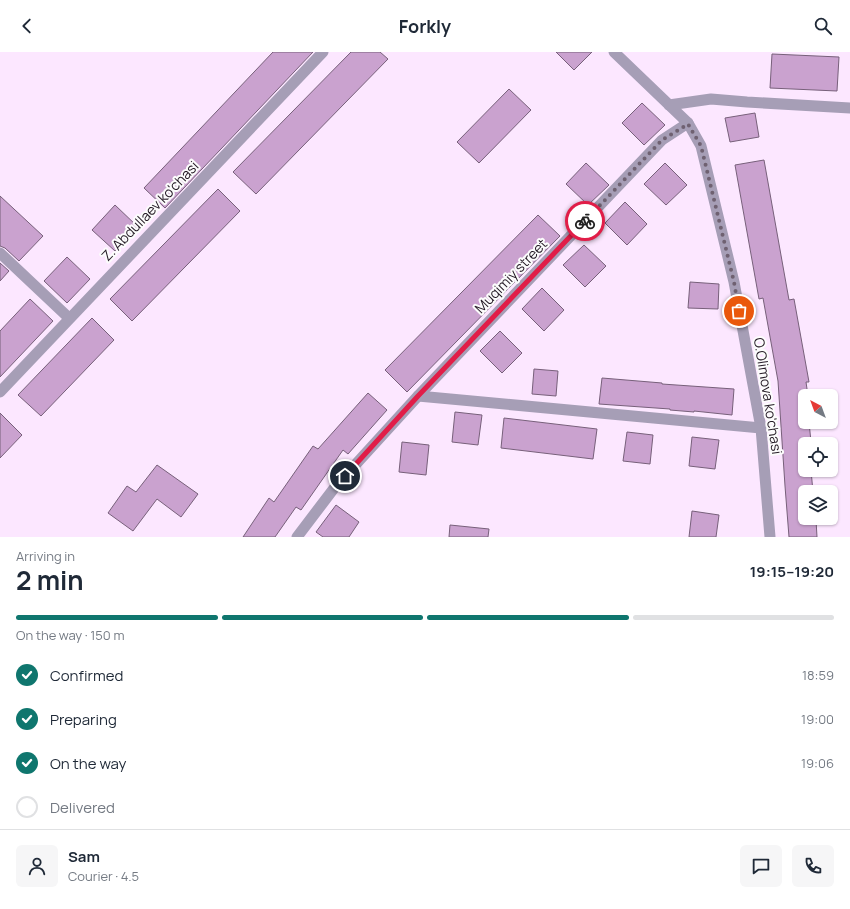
<!DOCTYPE html>
<html lang="en">
<head>
<meta charset="utf-8">
<style>
	body { margin:0; font-family:Manrope,sans-serif; background:#f6f6f7; color:#1f2937; height:100vh; display:flex; flex-direction:column; font-size:15px; white-space:nowrap }
	* { box-sizing:border-box; margin:0 }
	p { font-size:13px; color:#747a83 }
	.icon { flex:none; width:22px; height:22px; fill:none; stroke:currentColor; stroke-width:2; stroke-linecap:round; stroke-linejoin:round }
	.map { position:relative; height:485px; overflow:hidden }
	.panel { display:flex; flex-direction:column; background:#fff; flex:1 }
	.panel>* { flex:none }
	.needle { width:26px; rotate:319deg }
	.controls { position:absolute; left:798px; top:337px; display:grid; gap:8px }
	.controls a { display:grid; place-items:center; width:40px; height:40px; border-radius:6px; background:#fff; box-shadow:0 1px 3px #0004; font-size:20px }
	.pin { position:absolute; display:grid; place-items:center; width:34px; height:34px; color:#fff; margin:-17px; border:2px solid #fff; border-radius:50%; box-shadow:0 1px 4px #0007 }
	.courier { position:absolute; display:grid; place-items:center; width:40px; height:40px; margin:-20px; border:3px solid #e11d48; border-radius:50%; background:#fff; color:#222; box-shadow:0 1px 5px #0007 }
	.head em { font-style:normal; font-weight:700 }
	.head div { display:flex; flex-direction:column-reverse }
	.head { display:flex; align-items:center; justify-content:space-between; height:68px; padding:0 16px }
	h1 { font-size:26px; font-weight:700; line-height:30px }
	.bar { display:grid; grid-template-columns:repeat(4,1fr); gap:6px 4px; align-content:center; height:48px; padding:0 16px }
	.bar i { height:5px; border-radius:3px; background:#e0e1e3 }
	.bar .current { background:#0f766e }
	.bar p { grid-column:span 4 }
	.line { display:flex; align-items:center; gap:10px; padding:0 16px; border-top:1px solid #e0e1e3 }
	.line div { flex:1 }
	.round { display:grid; place-items:center; flex:none; width:42px; height:42px; border-radius:6px; background:#f6f6f7 }
	ol { padding:0 16px; list-style:none }
	li { display:flex; align-items:center; gap:12px; height:44px }
	li p { margin-inline-start:auto }
	li .icon { padding:4px; border-radius:50%; background:#0f766e; color:#fff; stroke-width:4 }
	li:last-child { color:#747a83 }
	li i { width:22px; height:22px; border:2px solid #e0e1e3; border-radius:50% }
	header { display:flex; justify-content:space-between; align-items:center; height:52px; padding:0 16px; background:#fff; font-size:18px; font-weight:700 }
	.map>svg:first-child { display:block }
	.building { fill:#caa2cf; stroke:#77607a }
	.lines { fill:none; stroke-linecap:round; stroke-linejoin:round }
	.minor { stroke:#a69eb6; stroke-width:11 }
	.done { stroke:#6f6171; stroke-width:4; stroke-dasharray:0 7.2 }
	.route { stroke:#e11d48; stroke-width:5 }
	.labels { text-anchor:middle; stroke-width:4; stroke-linejoin:round; paint-order:stroke }
	.street-label { font-size:14px; fill:#231924; stroke:#fcfcfc }
</style>
</head>
<body>
<header><svg class="icon" aria-label="back" viewBox="0 0 24 24"><path d="M15 5l-7 7 7 7"/></svg>Forkly<svg class="icon" aria-label="search" viewBox="0 0 24 24"><circle cx="10" cy="10" r="6"/><path d="M15 15l6 6"/></svg></header>
<div class="map">
<svg width="850" height="485" viewBox="0 0 850 485">
	<rect width="100%" height="100%" fill="#fce7ff"/>
	<g class="building">
		<path d="M273,0H313L165,156L144,136Z"/>
		<path d="M351,0H380L388,7L256,142L233,120Z"/>
		<path d="M556,0H592L574,18Z"/>
		<path d="M772,2L839,5L837,39L770,36Z"/>
		<path d="M509,37L531,58L479,111L457,90Z"/>
		<path d="M642,51L665,73L644,93L622,71Z"/>
		<path d="M755,61L759,85L730,90L725,66Z"/>
		<path d="M764,108L789,248L794,247L809,330H806L808,344H805V370H809L811,390H805V418H811L813,440H805V469L816,468L817,485H789L785,434L778,329L763,246L759,247L735,113Z"/>
		<path d="M586,111L609,133L588,153L566,132Z"/>
		<path d="M665,111L687,133L666,153L644,132Z"/>
		<path d="M218,137L240,159L132,269L110,247Z"/>
		<path d="M0,144L43,184L19,209L5,196L0,194Z"/>
		<path d="M625,150L647,172L627,193L605,171Z"/>
		<path d="M115,153L138,175L115,199L92,178Z"/>
		<path d="M538,163L560,184L407,340L385,318Z"/>
		<path d="M584,193L606,214L585,235L563,213Z"/>
		<path d="M67,205L90,227L67,251L44,229Z"/>
		<path d="M0,211L9,219L0,229Z"/>
		<path d="M690,230L719,232L718,257L688,256Z"/>
		<path d="M542,236L564,258L544,279L522,257Z"/>
		<path d="M30,247L53,269L0,325V279Z"/>
		<path d="M92,266L114,288L41,364L18,343Z"/>
		<path d="M500,279L522,301L502,321L480,299Z"/>
		<path d="M534,317L558,319L556,344L532,342Z"/>
		<path d="M602,326L662,331V332L734,337L732,363L694,359V360L670,358V357L599,352Z"/>
		<path d="M368,341L387,358L348,402L343,398L301,458L296,455L275,485H243L269,446L274,450L313,394L318,397Z"/>
		<path d="M455,360L482,363L478,393L452,390Z"/>
		<path d="M0,361L22,383L0,406Z"/>
		<path d="M504,366L597,377L593,407L501,396Z"/>
		<path d="M627,380L653,383L650,412L623,409Z"/>
		<path d="M692,385L719,388L715,417L689,414Z"/>
		<path d="M402,390L429,393L426,423L399,420Z"/>
		<path d="M157,413L198,442L181,465L157,447L133,479L108,461L127,434L136,440Z"/>
		<path d="M336,453L359,470L349,485H323L316,480Z"/>
		<path d="M692,459L719,463L716,485H689Z"/>
		<path d="M450,473L489,477L488,485H449Z"/>
	</g>
	<g class="lines">
		<g class="minor">
			<path d="M614,0L688,71L701,94L734,230L761,376L770,485"/>
			<path d="M669,53L711,47L747,50L850,56"/>
			<path d="M0,201L69,266"/>
			<path d="M0,340L323,0"/>
			<path d="M418,344L761,376"/>
			<path d="M297,485L335,435L418,344L662,88L688,71"/>
		</g>
	</g>
	<g class="lines">
		<path class="done" d="M585,169L662,88L688,72L701,94L734,230L739,259"/>
		<path class="route" d="M345,424L418,344L585,169"/>
	</g>
	<g class="labels">
		<g class="street-label">
			<text transform="translate(150 159) rotate(-46)" y="5">Z. Abdullaev ko'chasi</text>
			<text transform="translate(511 224) rotate(-46)" y="5">Muqimiy street</text>
			<text transform="translate(768 344) rotate(81)" y="5">O.Olimova ko'chasi</text>
		</g>
	</g>
</svg>
<div class="controls">
<a><svg class="needle" viewBox="-14 -14 28 28"><path d="M0-13l5 13h-10z" fill="#e53935"/><path d="M0 13l5-13h-10z" fill="#747a83"/></svg></a>
<a><svg class="icon" aria-label="locate" viewBox="0 0 24 24"><circle cx="12" cy="12" r="6"/><path d="M12 2v4M12 18v4M2 12h4M18 12h4"/></svg></a>
<a><svg class="icon" aria-label="layers" viewBox="0 0 24 24"><path d="M12 4l9 5-9 5-9-5zM3 14l9 5 9-5"/></svg></a>
</div>
<div class="pin" style="left:739px;top:259px;background:#ea580c"><svg class="icon" aria-label="bag" viewBox="0 0 24 24"><path d="M5 8h14l-1 12H6zM9 8a3 3 0 0 1 6 0"/></svg></div>
<div class="pin" style="left:345px;top:424px;background:#1f2937"><svg class="icon" aria-label="home" viewBox="0 0 24 24"><path d="M3 11l9-7 9 7M6 9v11h12V9"/></svg></div>
<div class="courier" style="left:585px;top:169px"><svg class="icon" aria-label="bike" viewBox="0 0 24 24"><circle cx="6" cy="16" r="4"/><circle cx="18" cy="16" r="4"/><path d="M6 16l4-8h5l3 8M10 8l3 8H6M13 5h3"/></svg></div>
</div>
<section class="panel">
<div class="head"><div><h1>2 min</h1><p>Arriving in</p></div><em>19:15–19:20</em></div>
<div class="bar"><i class="current"></i><i class="current"></i><i class="current"></i><i></i><p>On the way · 150 m</p></div>
<ol>
<li><svg class="icon" aria-label="check" viewBox="0 0 24 24"><path d="M5 12l5 5 9-10"/></svg>Confirmed<p>18:59</p></li>
<li><svg class="icon" aria-label="check" viewBox="0 0 24 24"><path d="M5 12l5 5 9-10"/></svg>Preparing<p>19:00</p></li>
<li><svg class="icon" aria-label="check" viewBox="0 0 24 24"><path d="M5 12l5 5 9-10"/></svg>On the way<p>19:06</p></li>
<li><i></i>Delivered</li>
</ol>
<div class="line" style="height:72px"><a class="round"><svg class="icon" aria-label="person" viewBox="0 0 24 24"><circle cx="12" cy="8" r="4"/><path d="M4 21q1-7 8-7t8 7"/></svg></a><div><b>Sam</b><p>Courier · 4.5</p></div><a class="round"><svg class="icon" aria-label="chat" viewBox="0 0 24 24"><path d="M4 5h16v11H9l-5 4z"/></svg></a><a class="round"><svg class="icon" aria-label="phone" viewBox="0 0 24 24"><path d="M5 4h4l2 5-3 2q2 4 5 5l2-3 5 2v4C11 20 4 13 5 4z"/></svg></a></div>
</section>
</body>
</html>
